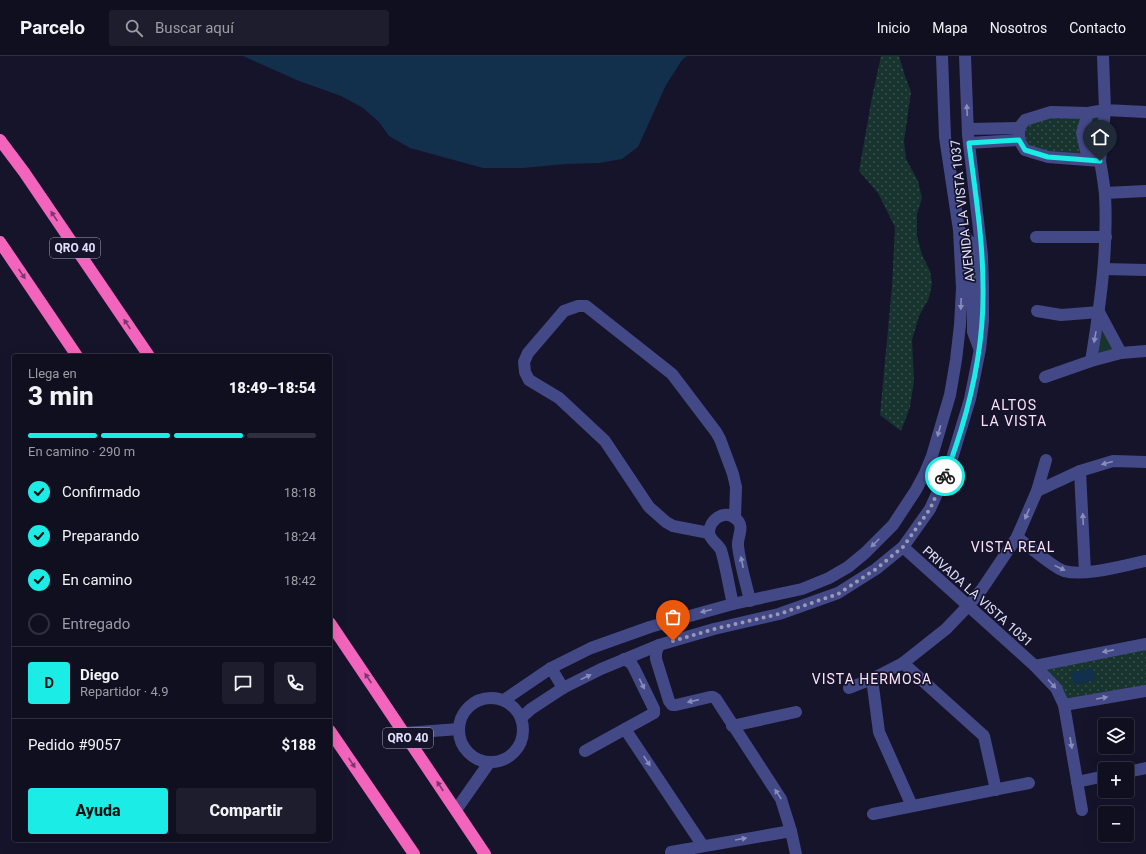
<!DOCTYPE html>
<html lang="es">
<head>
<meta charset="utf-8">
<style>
	body { margin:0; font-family:Roboto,sans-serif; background:#1e1d2d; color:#f1f3f6; height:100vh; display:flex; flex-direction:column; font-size:15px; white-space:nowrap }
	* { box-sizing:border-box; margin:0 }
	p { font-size:13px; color:#9c9ca5 }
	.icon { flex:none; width:22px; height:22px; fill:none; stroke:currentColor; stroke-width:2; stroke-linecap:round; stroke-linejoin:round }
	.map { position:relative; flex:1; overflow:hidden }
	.side { position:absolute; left:12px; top:298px; width:320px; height:488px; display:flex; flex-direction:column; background:#100f20; border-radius:4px; box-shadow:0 4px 16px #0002,0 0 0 1px #302f3e }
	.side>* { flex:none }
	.controls { position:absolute; left:1098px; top:662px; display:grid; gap:8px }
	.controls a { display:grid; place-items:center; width:36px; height:36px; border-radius:4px; background:#100f20; box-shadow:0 4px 16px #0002,0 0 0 1px #302f3e; font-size:20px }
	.pin { position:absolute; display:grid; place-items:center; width:34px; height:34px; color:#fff; margin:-41px -17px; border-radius:50% 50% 50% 0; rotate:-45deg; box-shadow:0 0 4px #0007 }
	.pin .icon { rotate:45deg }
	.courier { position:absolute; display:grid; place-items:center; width:40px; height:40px; margin:-20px; border:3px solid #1bede6; border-radius:50%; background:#fff; color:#222; box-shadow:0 1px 5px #0007 }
	.headline em { font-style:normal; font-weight:800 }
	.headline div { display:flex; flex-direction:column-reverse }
	.headline { display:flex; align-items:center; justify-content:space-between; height:68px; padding:0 16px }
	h1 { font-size:26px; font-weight:800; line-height:30px }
	.bar { display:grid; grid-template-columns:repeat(4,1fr); gap:6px 4px; align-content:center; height:48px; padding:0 16px }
	.bar i { height:5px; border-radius:3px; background:#302f3e }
	.bar .current { background:#1bede6 }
	.bar p { grid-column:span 4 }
	.line { display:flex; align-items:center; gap:10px; padding:0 16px; border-top:1px solid #302f3e }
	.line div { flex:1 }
	.round { display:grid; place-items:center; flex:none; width:42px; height:42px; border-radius:4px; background:#1e1d2d }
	ol { padding:0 16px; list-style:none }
	li { display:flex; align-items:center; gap:12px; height:44px }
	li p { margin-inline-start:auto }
	li .icon { padding:4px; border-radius:50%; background:#1bede6; color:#111; stroke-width:4 }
	li:last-child { color:#9c9ca5 }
	li i { width:22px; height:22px; border:2px solid #302f3e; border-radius:50% }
	.primary-button { display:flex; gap:8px; margin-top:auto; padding:8px 16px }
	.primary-button a { flex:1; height:46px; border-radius:4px; background:#1bede6; color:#111; font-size:16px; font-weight:800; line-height:46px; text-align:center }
	.primary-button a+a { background:#1e1d2d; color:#f1f3f6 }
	header { display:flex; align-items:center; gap:24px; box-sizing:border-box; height:56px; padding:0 20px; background:#100f20; border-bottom:1px solid #302f3e }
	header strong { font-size:19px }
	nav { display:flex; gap:22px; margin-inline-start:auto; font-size:14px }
	.search { width:280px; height:36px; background:#1e1d2d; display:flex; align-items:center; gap:10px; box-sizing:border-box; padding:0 14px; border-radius:4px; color:#9c9ca5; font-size:15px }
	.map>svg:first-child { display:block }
	.green { fill:#17342f }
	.park { fill:url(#park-dots) }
	.water { fill:#122f4b }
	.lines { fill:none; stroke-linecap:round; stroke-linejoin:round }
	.minor { stroke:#434986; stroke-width:12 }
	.highway { stroke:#f365bc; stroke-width:12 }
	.oneway { fill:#8a8dbc }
	.oneway2 { fill:#79386c }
	.done { stroke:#9999b4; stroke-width:4; stroke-dasharray:0 7.2 }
	.route { stroke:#1bede6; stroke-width:5 }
	.labels { text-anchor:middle; stroke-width:3.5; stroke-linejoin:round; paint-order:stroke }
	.shield { fill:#15142b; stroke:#a3a3be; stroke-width:1 }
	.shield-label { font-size:12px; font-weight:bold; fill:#e0e0fd }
	.street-label { font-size:13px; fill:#e0e0fd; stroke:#15142b }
	.neighbourhood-label { font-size:14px; letter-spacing:1px; fill:#fde2f7; stroke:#15142b }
</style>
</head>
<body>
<header>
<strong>Parcelo</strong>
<div class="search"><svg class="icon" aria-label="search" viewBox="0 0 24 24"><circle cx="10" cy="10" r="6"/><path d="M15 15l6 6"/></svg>Buscar aquí</div>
<nav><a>Inicio</a><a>Mapa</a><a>Nosotros</a><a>Contacto</a></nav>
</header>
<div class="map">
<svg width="1146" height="798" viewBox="0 0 1146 798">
	<defs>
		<pattern id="park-dots" width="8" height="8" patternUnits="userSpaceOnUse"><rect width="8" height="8" fill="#17342f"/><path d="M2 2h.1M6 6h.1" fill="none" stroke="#38514e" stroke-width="1.8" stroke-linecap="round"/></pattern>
	</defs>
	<rect width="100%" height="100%" fill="#15142b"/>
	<g class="green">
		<path d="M1105,54L1100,105L1088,104V57Z"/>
		<path d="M1099,256L1121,297L1091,305Z"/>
	</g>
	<g class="park">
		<path d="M881,0H899L905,20L911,36L904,85L906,103L918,125L922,142L917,158V180L922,199L930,215L932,227L929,242L919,260L912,284L914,325L910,351L901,375L880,359L892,230L895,171L878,137L859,115L872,41Z"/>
		<path d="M1088,57V104L1048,101L1019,84L1025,64Z"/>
		<path d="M1146,588V635L1064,649L1035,610Z"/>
	</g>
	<g class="water">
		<path d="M243,0H687L682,4L666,29L638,91L622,103L599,107L566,108L523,112H483L410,92L389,80L379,66L363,52L341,40L299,25Z"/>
		<path d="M1093,612L1096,624L1074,629L1071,617Z"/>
	</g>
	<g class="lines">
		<g class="minor">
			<path d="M1103,0L1105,54L1146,56"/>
			<path d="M1105,54L1100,105L1048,101L1025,94L1019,84V72L1025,64L1051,56L1088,57Z"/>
			<path d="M968,73L1019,72"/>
			<path d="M969,87L1019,84"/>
			<path d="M1088,104L1082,77L1088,57"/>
			<path d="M1105,137L1146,135"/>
			<path d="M959,174L972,188L973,231H980"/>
			<path d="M1036,181H1106"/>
			<path d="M1104,213L1146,214"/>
			<path d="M962,232L973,231V276L979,292"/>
			<path d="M1037,255L1061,259L1099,256"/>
			<path d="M1099,256L1121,297"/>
			<path d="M1091,305C1100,250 1108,195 1105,139C1104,127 1102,116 1100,105"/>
			<path d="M1045,321L1091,305L1121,297L1146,295"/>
			<path d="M1080,415L1085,516"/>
			<path d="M1037,435L1080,415L1113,405L1146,406"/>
			<path d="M709,477L673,470L666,466L649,451L605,385L559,342L529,324L525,316L524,306L528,297L564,255L578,250H586L672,318L716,376L720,383L733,418L736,431L735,462"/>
			<path d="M1017,481C1027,489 1054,512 1064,515C1085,521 1125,509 1146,505"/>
			<path d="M903,491L1035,610L1056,632L1064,649L1082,754"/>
			<path d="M733,548C729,532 726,510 721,494C718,488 710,484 709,477C709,464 724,453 735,462C746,470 737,480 738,490C740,508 746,527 750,545"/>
			<path d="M659,589L656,597V603L669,645L672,649H676L710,641H713L716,643L781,743L791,775L796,798"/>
			<path d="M903,607L984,680L996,734"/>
			<path d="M1035,610L1146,588"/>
			<path d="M551,612L563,632"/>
			<path d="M872,623L879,676L912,750"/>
			<path d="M849,632L872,623L903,607L946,573L968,550L982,533L1017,481L1037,435L1046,404"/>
			<circle cx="491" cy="674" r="32"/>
			<path d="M504,644L551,612L591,592L650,571L733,548L802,533L829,522L848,511L865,497L893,469L916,434L925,417L932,400L950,339L956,304L960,269L962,232L959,174L945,81L942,0"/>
			<path d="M1064,649L1146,635"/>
			<path d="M521,662L531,653L563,632L601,613L659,589L714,573L779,558L838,537L876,513L903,491L930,453L950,409L970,343L980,293L983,265V231L982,199L968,79L965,0"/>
			<path d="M732,670L796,656"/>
			<path d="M625,673L703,790"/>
			<path d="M405,677L459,673"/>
			<path d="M585,695L654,657V653L634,612L631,607L624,603"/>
			<path d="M1127,716L1146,712"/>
			<path d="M1077,726L1105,720"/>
			<path d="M456,754L489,707"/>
			<path d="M873,758L1029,727"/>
			<path d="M671,796L791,775"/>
		</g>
		<g class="highway">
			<path d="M0,84L24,116L149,300"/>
			<path d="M0,186L77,300"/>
			<path d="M330,567L485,798"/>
			<path d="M330,675L414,798"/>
		</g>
	</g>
	<defs><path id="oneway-solid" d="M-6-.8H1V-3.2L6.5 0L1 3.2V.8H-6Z"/></defs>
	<g class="oneway">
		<use href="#oneway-solid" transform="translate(967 54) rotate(-93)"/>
		<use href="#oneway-solid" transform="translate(961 248) rotate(92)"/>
		<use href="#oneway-solid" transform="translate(1095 281) rotate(100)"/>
		<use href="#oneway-solid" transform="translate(939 375) rotate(106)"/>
		<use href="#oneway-solid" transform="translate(1107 407) rotate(165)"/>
		<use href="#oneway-solid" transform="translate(1027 458) rotate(113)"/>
		<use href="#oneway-solid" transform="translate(1083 463) rotate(-93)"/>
		<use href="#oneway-solid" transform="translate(875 487) rotate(135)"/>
		<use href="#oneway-solid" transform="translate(742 506) rotate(-102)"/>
		<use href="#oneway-solid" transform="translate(1060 512) rotate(26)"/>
		<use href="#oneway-solid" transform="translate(706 555) rotate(166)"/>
		<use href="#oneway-solid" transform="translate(1108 595) rotate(169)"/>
		<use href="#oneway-solid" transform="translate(586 621) rotate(-26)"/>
		<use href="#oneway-solid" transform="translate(642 628) rotate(64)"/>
		<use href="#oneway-solid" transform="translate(1052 628) rotate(48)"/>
		<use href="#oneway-solid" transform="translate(1102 642) rotate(-10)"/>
		<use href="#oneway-solid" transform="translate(693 645) rotate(167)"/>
		<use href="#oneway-solid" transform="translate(1071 687) rotate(80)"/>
		<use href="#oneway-solid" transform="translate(647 705) rotate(56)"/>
		<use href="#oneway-solid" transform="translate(778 738) rotate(-123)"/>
		<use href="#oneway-solid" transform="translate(741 783) rotate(-10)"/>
	</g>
	<g class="oneway2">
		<use href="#oneway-solid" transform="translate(54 160) rotate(-124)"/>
		<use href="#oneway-solid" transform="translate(22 218) rotate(56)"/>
		<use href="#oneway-solid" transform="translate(127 268) rotate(-124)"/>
		<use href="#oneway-solid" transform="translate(368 622) rotate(-124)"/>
		<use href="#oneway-solid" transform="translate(352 707) rotate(56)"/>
		<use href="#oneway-solid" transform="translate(440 730) rotate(-123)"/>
	</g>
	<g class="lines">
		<path class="done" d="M673,585L714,573L779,558L838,538L876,513L903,491L930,453L945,420"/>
		<path class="route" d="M945,420C951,405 956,390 961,374C975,328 984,280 983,231C983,183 975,135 969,87L1019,84L1025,94L1048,101L1100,105"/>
	</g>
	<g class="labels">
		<g class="shield">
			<rect x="50" y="182" width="50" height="20" rx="3"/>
			<rect x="383" y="672" width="50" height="20" rx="3"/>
		</g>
		<g class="shield-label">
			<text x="75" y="196">QRO 40</text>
			<text x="408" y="686">QRO 40</text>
		</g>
		<g class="street-label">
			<text transform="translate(962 155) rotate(-96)" y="5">AVENIDA LA VISTA 1037</text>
			<text transform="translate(978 540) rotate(42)" y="5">PRIVADA LA VISTA 1031</text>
		</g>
		<g class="neighbourhood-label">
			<text x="1014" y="354">ALTOS<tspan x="1014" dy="16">LA VISTA</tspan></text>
			<text x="1013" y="496">VISTA REAL</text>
			<text x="872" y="628">VISTA HERMOSA</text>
		</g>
	</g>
</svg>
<div class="controls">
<a><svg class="icon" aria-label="layers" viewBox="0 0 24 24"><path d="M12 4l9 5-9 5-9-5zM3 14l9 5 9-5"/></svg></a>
<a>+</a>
<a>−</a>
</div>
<div class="pin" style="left:673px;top:585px;background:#ea580c"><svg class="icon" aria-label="bag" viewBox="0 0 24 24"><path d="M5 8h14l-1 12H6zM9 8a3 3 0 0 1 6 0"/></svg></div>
<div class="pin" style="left:1100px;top:105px;background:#1f2937"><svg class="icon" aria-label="home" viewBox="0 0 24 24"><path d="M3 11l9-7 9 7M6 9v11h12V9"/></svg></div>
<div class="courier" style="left:945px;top:420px"><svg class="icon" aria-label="bike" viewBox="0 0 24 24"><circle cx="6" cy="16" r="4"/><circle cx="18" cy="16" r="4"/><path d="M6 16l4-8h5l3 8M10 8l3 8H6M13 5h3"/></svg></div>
<section class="side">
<div class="headline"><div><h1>3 min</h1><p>Llega en</p></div><em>18:49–18:54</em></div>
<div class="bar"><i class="current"></i><i class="current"></i><i class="current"></i><i></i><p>En camino · 290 m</p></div>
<ol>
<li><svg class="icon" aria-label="check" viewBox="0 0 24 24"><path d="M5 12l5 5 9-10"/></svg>Confirmado<p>18:18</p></li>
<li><svg class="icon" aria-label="check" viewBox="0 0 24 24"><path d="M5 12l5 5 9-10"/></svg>Preparando<p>18:24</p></li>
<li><svg class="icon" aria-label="check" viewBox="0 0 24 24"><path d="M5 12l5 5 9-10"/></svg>En camino<p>18:42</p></li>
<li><i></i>Entregado</li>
</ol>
<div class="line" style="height:72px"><b class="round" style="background:#1bede6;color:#111">D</b><div><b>Diego</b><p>Repartidor · 4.9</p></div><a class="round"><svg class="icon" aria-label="chat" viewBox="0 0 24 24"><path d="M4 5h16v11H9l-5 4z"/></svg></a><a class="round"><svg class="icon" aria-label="phone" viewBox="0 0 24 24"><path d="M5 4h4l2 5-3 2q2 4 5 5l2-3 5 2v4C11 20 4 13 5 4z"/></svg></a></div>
<div class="line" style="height:52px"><div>Pedido #9057</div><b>$188</b></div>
<div class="primary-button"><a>Ayuda</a><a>Compartir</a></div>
</section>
</div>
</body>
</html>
